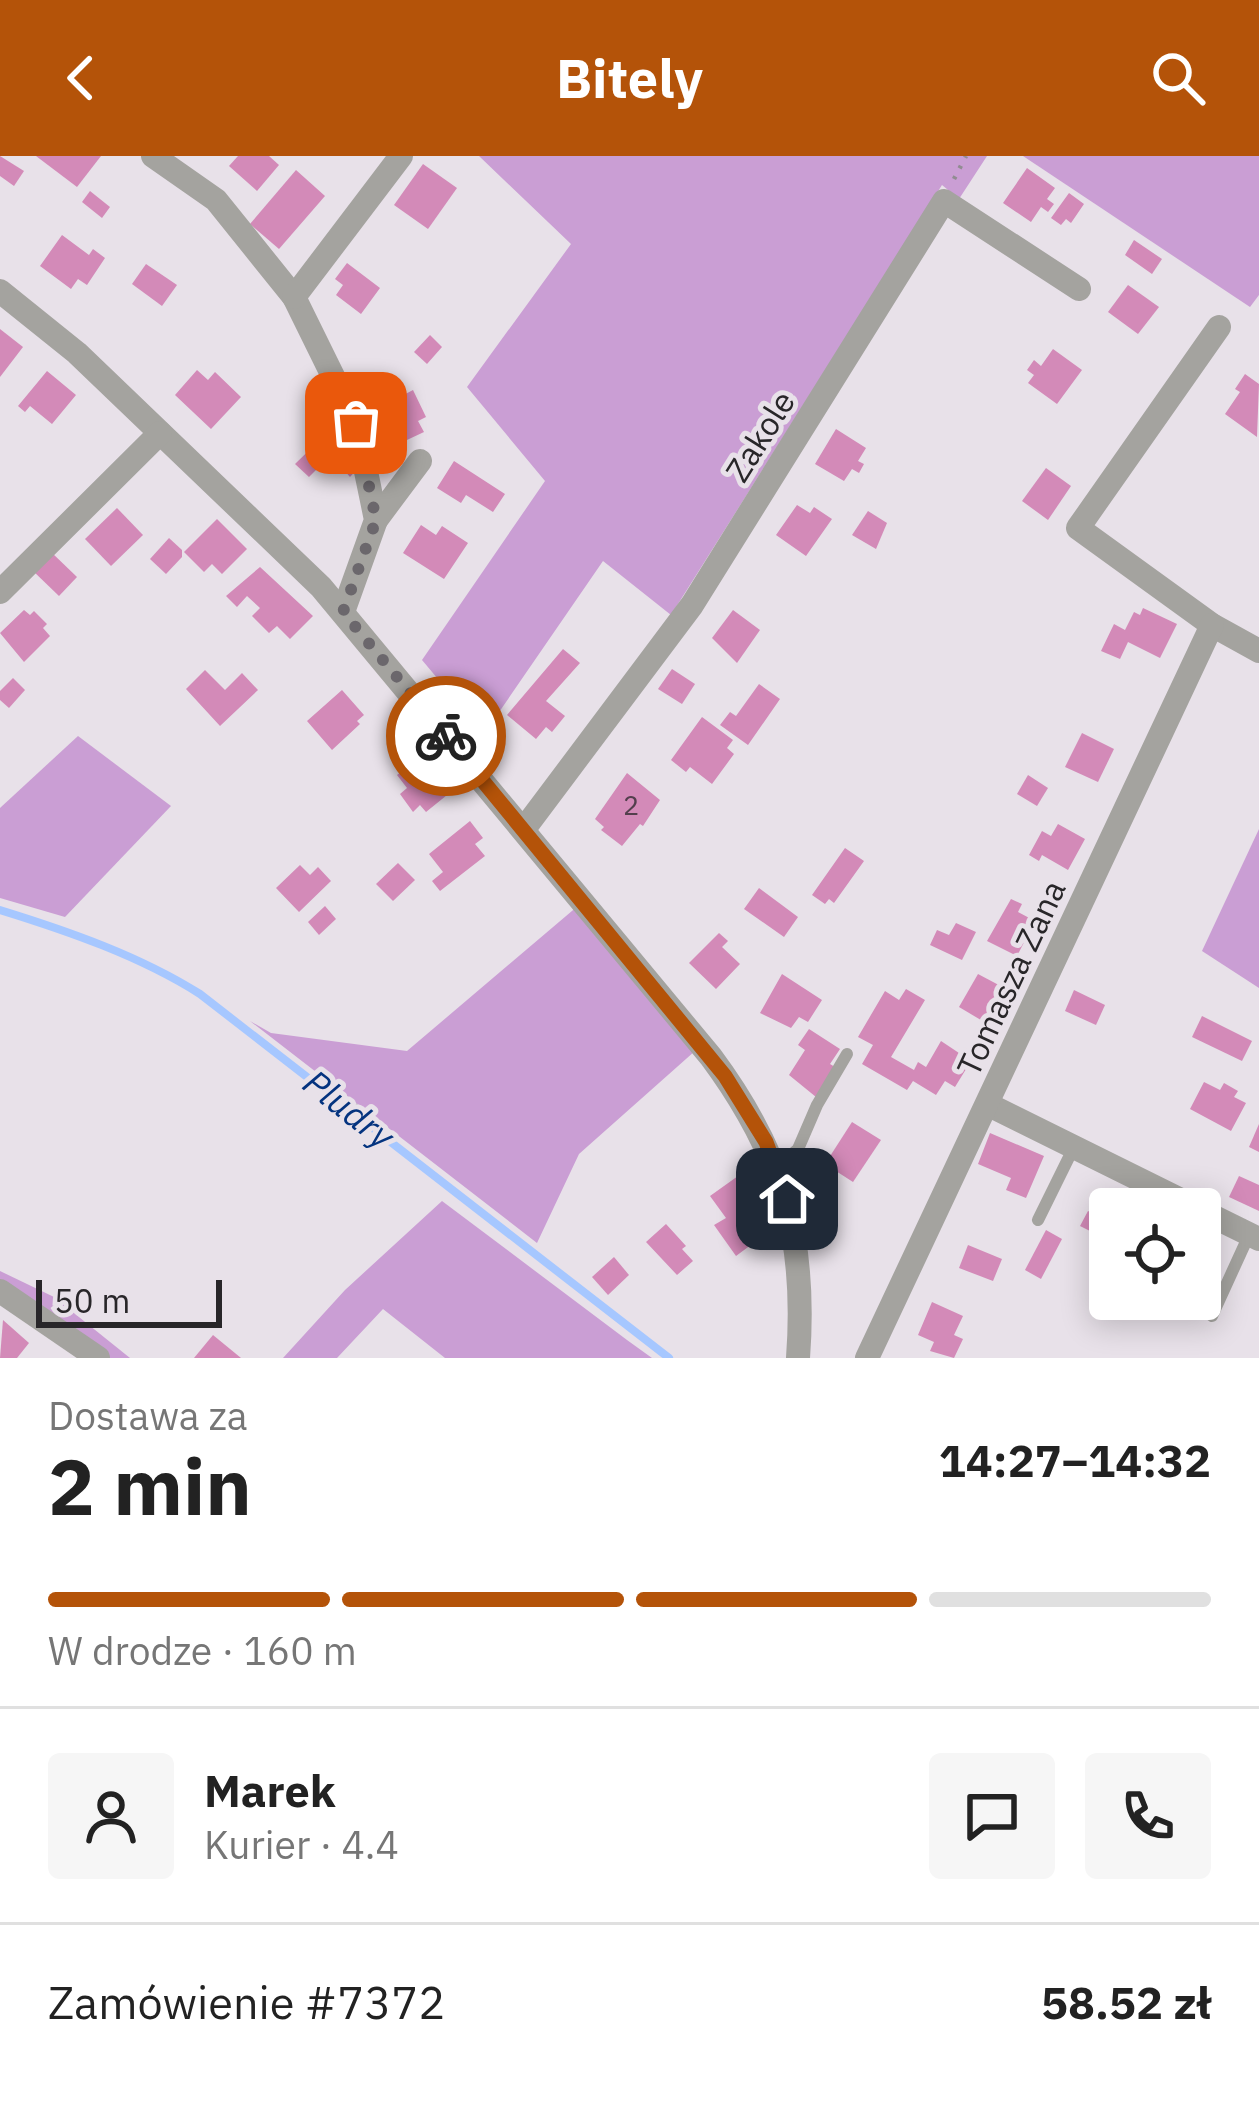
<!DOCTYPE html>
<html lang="pl">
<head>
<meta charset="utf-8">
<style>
	body { margin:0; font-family:"IBM Plex Sans",sans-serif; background:#f6f6f6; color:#222; height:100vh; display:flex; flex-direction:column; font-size:45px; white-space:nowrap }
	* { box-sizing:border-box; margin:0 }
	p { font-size:39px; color:#767676 }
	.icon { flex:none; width:66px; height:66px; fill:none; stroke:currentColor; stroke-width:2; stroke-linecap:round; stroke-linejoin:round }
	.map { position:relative; height:1202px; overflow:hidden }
	.panel { display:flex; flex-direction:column; background:#fff; flex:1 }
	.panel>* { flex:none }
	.fabs { position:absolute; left:1089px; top:1032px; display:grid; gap:24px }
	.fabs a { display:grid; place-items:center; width:132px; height:132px; border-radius:12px; background:#fff; box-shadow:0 6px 30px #0003; font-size:60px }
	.scale { position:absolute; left:36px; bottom:30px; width:186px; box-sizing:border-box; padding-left:12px; border:6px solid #282629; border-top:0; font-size:33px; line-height:42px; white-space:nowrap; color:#282629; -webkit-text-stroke:9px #e8e1e9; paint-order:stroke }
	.pin { position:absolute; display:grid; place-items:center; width:102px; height:102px; color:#fff; margin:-51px; border-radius:24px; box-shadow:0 6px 18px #0006 }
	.courier { position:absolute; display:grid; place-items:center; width:120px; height:120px; margin:-60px; border:9px solid #b45309; border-radius:50%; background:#fff; color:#222; box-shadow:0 3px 15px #0007 }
	.overview em { font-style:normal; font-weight:700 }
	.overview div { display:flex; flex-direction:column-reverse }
	.overview { display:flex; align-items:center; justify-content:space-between; height:204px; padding:0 48px }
	h1 { font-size:78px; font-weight:700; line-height:90px }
	.bar { display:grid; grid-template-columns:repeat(4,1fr); gap:18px 12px; align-content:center; height:144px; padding:0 48px }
	.bar i { height:15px; border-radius:9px; background:#e0e0e0 }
	.bar .on { background:#b45309 }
	.bar p { grid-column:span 4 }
	.line { display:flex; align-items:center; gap:30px; padding:0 48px; border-top:3px solid #e0e0e0 }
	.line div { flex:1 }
	.round { display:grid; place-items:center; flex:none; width:126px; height:126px; border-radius:12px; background:#f6f6f6 }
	header { display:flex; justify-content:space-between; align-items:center; height:156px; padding:0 48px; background:#b45309; color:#fff; font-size:54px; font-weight:700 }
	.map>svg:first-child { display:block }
	.green { fill:#ca9ed4 }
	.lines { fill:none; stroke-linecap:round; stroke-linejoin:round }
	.stream { stroke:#a6c7ff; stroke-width:8 }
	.building { fill:#d38ab8 }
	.path { stroke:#918c92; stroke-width:4.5; stroke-dasharray:3 9; stroke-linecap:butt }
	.service { stroke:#a4a39f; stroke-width:12 }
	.minor { stroke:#a4a39f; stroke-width:24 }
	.done { stroke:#6b676c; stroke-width:12; stroke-dasharray:0 21.6 }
	.route { stroke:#b45309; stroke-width:15 }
	.labels { text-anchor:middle; stroke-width:10; stroke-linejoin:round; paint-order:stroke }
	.number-label { font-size:27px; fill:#533f4d }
	.street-label { font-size:33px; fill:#282629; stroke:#e8e1e9 }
	.water-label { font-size:36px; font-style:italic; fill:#04337f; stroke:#e8e1e9 }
</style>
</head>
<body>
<header><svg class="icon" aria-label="back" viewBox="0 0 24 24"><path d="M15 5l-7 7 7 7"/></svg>Bitely<svg class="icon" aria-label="search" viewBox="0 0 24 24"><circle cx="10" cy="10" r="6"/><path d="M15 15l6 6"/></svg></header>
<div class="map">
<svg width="1259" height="1202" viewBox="0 0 1259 1202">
	<rect width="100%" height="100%" fill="#e8e1e9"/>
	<g class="green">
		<path d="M479,0H987L959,43L942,29L671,459L603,405L484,578L422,504L545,325L467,231L571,88Z"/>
		<path d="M1023,0H1259V139L1250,151Z"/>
		<path d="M78,580L171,650L65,761L0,742V652Z"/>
		<path d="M1259,673V832L1202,795Z"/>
		<path d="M579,749L695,895L579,998L537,1087L250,865L271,877L407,895Z"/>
		<path d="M442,1045L627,1184L652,1202H445L383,1153L337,1202H283L345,1134Z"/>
		<path d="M0,1115L54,1141L130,1202H109L0,1131Z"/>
	</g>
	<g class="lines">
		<path class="stream" d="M0,754C68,775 140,800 200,838L669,1202"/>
	</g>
	<g class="building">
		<path d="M0,0L24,15L14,30L0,20Z"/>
		<path d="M36,0H101L77,31Z"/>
		<path d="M238,0H269L279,9L257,35L229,10Z"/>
		<path d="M423,8L457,32L428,73L394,49Z"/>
		<path d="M1027,12L1055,32L1047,43L1054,48L1048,56L1041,51L1031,66L1003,47Z"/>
		<path d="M296,14L325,40L279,93L250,68Z"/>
		<path d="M90,35L110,51L102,62L82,46Z"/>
		<path d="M1069,37L1084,48L1071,67L1066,63L1061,69L1051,62Z"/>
		<path d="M62,79L89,99L93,93L105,102L87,129L78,123L71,133L40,110Z"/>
		<path d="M1134,84L1162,103L1152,118L1125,99Z"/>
		<path d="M347,107L380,132L361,158L336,139L343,129L335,123Z"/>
		<path d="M146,108L177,129L162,150L132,128Z"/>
		<path d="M1128,129L1159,151L1138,178L1108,156Z"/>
		<path d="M0,173L23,191L0,221Z"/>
		<path d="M430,179L442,191L427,208L414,196Z"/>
		<path d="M1053,193L1082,214L1057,248L1028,227L1034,219L1027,214L1034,204L1041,210Z"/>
		<path d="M197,214L208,224L215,216L241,241L211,273L175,239Z"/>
		<path d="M47,215L76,239L52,268L30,250L25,256L18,250Z"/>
		<path d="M1245,218L1259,228L1257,281L1225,258L1240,236L1235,233Z"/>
		<path d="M413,234L426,261L418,265L424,276L392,291L375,254Z"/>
		<path d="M836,273L866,292L858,305L864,308L859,317L852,313L844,325L815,308Z"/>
		<path d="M330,274L352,291L359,311L350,321L331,299L309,321L295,308Z"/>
		<path d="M454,305L505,338L493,356L466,339L461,347L437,332Z"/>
		<path d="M1046,312L1071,330L1048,364L1022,345Z"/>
		<path d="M797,349L810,357L814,351L832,363L806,400L776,379Z"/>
		<path d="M117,352L143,379L111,410L85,383Z"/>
		<path d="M868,355L887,367L876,393L852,379Z"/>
		<path d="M217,363L247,393L222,418L212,408L204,416L184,396Z"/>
		<path d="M421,369L436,379L442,370L468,387L444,423L403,397Z"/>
		<path d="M169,382L182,394V401L166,418L150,403Z"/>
		<path d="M50,395L77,421L59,440L31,413Z"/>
		<path d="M260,411L313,460L290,483L277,470L269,477L252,460L260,452L247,440L237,451L226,440Z"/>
		<path d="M1143,452L1177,468L1160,502L1128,486L1120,503L1101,495L1114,468L1125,474L1134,456L1140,459Z"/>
		<path d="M24,454L30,459L34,455L47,468L43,472L50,480L24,506L0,477Z"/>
		<path d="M733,454L760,474L737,507L712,482Z"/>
		<path d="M563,493L580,507L546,545L565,560L552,576L546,571L536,583L507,559Z"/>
		<path d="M672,513L695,528L682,548L658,533Z"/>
		<path d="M205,514L225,534L242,517L258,534L220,570L186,533Z"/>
		<path d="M13,522L25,534L9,552L0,544V535Z"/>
		<path d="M759,528L780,543L748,589L720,569L730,556L736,560Z"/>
		<path d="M342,534L364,559L357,565L360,568L332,594L307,565Z"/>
		<path d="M702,561L733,584L727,592L734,598L712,628L690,611L686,616L671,604Z"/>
		<path d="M1082,577L1114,593L1098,626L1065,611Z"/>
		<path d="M423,599L452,635L426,656L420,649L413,656L400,638L407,632L397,619Z"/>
		<path d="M627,617L660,644L643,670L640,668L622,690L601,674L604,671L595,663Z"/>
		<path d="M1028,619L1048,632L1037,650L1017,638Z"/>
		<path d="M470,665L483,682L475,688L485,700L440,735L432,725L443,716L429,698Z"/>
		<path d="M1058,668L1085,683L1068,714L1042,699L1039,705L1029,699L1042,675L1051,680Z"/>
		<path d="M845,692L864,705L834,747L829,743L825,748L812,739Z"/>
		<path d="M398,707L415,724L393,745L376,728Z"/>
		<path d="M300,709L310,719L318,711L331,725L299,756L276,732Z"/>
		<path d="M759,732L798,761L784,781L744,753Z"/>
		<path d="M1011,743L1022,748L1018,756L1035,765L1017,800L987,785Z"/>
		<path d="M325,750L336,763L319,779L308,766Z"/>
		<path d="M956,767L976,776L962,804L930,789L937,774L949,779Z"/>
		<path d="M719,777L728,785L722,791L740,808L716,833L689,807Z"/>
		<path d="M782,818L822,844L808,866L799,861L791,872L760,857Z"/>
		<path d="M978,818L1010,835L991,870L959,851Z"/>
		<path d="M906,833L925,844L891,901L914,914L918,906L926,911L941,885L971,905L955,931L945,925L936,939L913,925L907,934L862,908L873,889L858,881L885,835L899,844Z"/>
		<path d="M1074,834L1105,849L1096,869L1065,855Z"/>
		<path d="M1202,860L1252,885L1242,905L1192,881Z"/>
		<path d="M809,873L840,893L830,908L835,911L816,941L789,919L805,894L798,889Z"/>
		<path d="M1204,926L1220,934L1224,927L1238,935L1234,941L1246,947L1231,975L1190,953Z"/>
		<path d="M852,966L881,984L853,1026L825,1008Z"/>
		<path d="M1259,968V996L1249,991Z"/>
		<path d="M990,977L1044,1000L1026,1042L1006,1034L1011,1022L978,1008Z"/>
		<path d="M738,1020L762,1053L753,1059L767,1077L736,1100L714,1069L726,1062L710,1040Z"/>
		<path d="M1239,1020L1259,1029V1055L1229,1041Z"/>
		<path d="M1121,1041L1136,1049L1135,1053H1110V1085L1080,1070L1088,1055L1095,1058L1103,1044L1116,1050Z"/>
		<path d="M666,1068L686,1090L682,1093L693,1105L677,1119L646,1086Z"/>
		<path d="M1046,1074L1062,1083L1041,1123L1025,1114Z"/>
		<path d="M968,1089L1002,1103L993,1125L959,1112Z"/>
		<path d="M1200,1093L1214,1100L1200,1126Z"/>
		<path d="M614,1101L629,1119L608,1139L592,1121Z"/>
		<path d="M932,1146L963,1160L954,1179L963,1183L954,1202L930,1195L934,1186L918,1179Z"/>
		<path d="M3,1164L29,1187L17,1202H0Z"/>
		<path d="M213,1179L241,1202H194Z"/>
	</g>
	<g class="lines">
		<g class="path">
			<path d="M954,23L966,0"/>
			<path d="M348,960L359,948"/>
		</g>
		<g class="service">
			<path d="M777,1011L798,993L817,949L847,898"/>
			<path d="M1038,1064L1074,991"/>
			<path d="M1212,1160L1249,1079"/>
		</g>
		<g class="minor">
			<path d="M153,0L216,44L294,141L356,267L376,364L343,456"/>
			<path d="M0,135L77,197L321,431L711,901C783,998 807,1082 798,1202"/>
			<path d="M294,141L401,0"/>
			<path d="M1219,171L1078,372L1212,469L1259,495"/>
			<path d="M376,364L420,305"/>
			<path d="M0,436L160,277"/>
			<path d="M524,673L692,449L944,45L1079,133"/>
			<path d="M989,949L1199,1053"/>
			<path d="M1200,1054L1259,1083"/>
			<path d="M0,1135L98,1202"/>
			<path d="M867,1202L1212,469"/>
		</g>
	</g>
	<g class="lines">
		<path class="done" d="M356,267L376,364L343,456L446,580"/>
		<path class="route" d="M446,580L725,920L766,986L787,1043"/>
	</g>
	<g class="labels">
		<g class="number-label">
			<text x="631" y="659">2</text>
		</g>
		<g class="street-label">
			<text transform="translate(760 280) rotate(-58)" y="12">Zakole</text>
			<text transform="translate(1011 822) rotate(-65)" y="12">Tomasza Zana</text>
		</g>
		<g class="water-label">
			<text transform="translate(349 953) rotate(38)" y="13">Pludry</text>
		</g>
	</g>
</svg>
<div class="fabs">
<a><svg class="icon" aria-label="locate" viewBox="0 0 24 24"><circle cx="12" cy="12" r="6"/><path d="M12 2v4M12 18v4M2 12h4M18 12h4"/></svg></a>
</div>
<div class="scale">50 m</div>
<div class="pin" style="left:356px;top:267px;background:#ea580c"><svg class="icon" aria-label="bag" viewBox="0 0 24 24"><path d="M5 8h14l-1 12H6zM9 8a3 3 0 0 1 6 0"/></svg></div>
<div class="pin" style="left:787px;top:1043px;background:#1f2937"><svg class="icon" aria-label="home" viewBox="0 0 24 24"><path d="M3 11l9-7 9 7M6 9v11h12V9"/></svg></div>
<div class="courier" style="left:446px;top:580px"><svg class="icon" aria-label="bike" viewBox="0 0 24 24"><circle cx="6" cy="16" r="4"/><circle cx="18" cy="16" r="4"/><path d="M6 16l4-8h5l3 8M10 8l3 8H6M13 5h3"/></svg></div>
</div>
<section class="panel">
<div class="overview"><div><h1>2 min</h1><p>Dostawa za</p></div><em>14:27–14:32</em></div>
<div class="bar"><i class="on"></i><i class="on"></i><i class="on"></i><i></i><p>W drodze · 160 m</p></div>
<div class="line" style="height:216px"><a class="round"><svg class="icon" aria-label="person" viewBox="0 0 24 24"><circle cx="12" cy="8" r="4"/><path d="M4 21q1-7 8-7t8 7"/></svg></a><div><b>Marek</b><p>Kurier · 4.4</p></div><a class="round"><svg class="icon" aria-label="chat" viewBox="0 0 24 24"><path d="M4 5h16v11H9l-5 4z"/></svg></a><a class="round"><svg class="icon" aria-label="phone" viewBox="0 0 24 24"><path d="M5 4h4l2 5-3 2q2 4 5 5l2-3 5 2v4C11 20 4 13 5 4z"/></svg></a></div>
<div class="line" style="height:156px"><div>Zamówienie #7372</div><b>58.52 zł</b></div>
</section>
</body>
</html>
